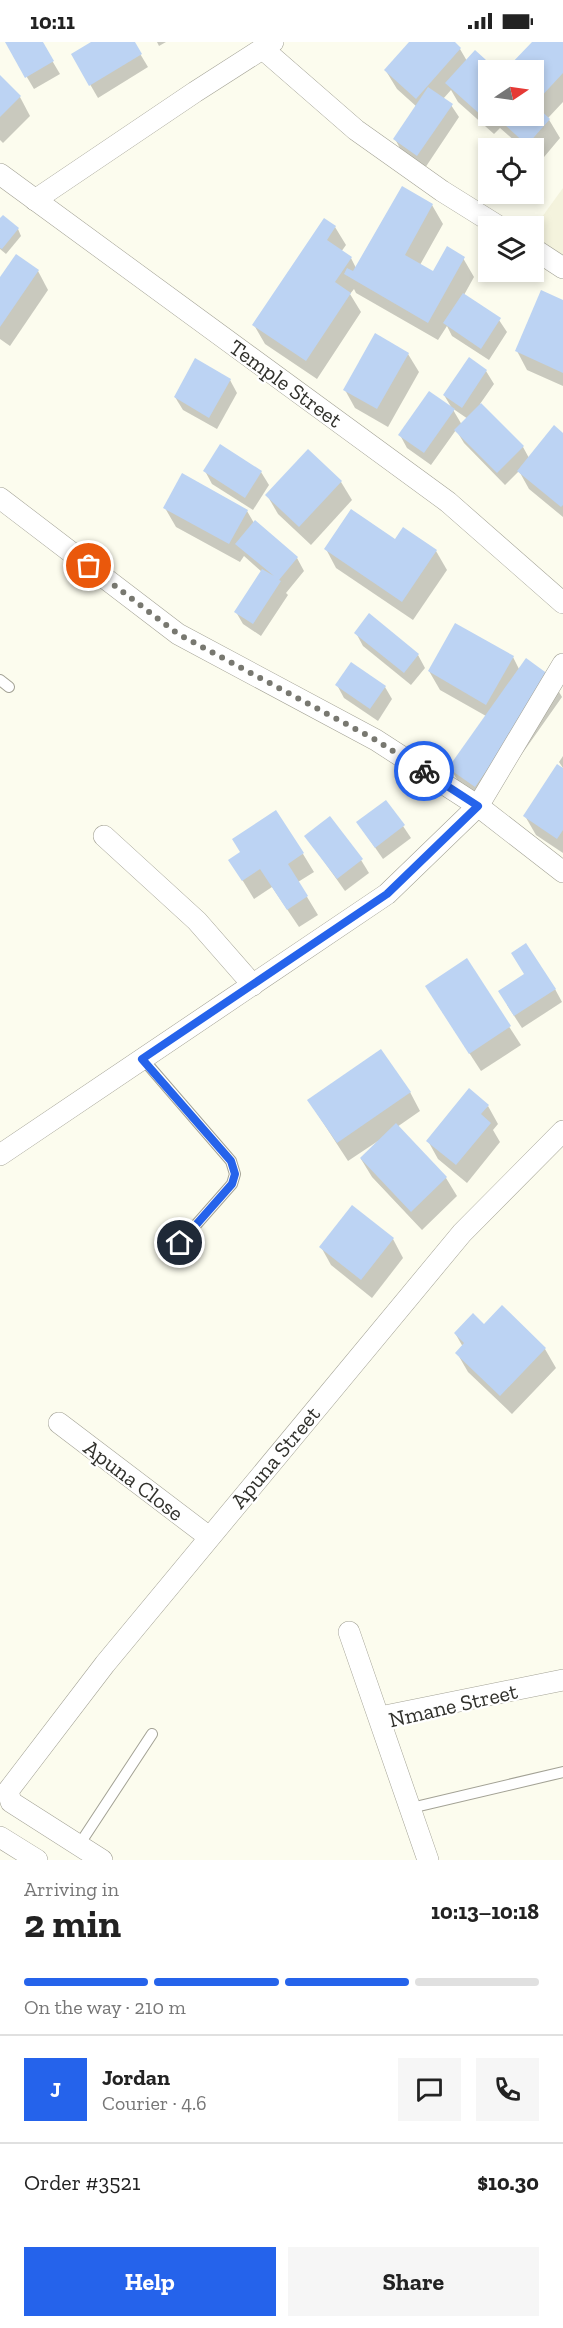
<!DOCTYPE html>
<html lang="en">
<head>
<meta charset="utf-8">
<style>
	body { margin:0; font-family:"Zilla Slab",serif; background:#f6f6f6; color:#222; height:100vh; display:flex; flex-direction:column; font-size:22px; white-space:nowrap }
	* { box-sizing:border-box; margin:0 }
	p { font-size:20px; color:#767676 }
	.icon { flex:none; width:33px; height:33px; fill:none; stroke:currentColor; stroke-width:2; stroke-linecap:round; stroke-linejoin:round }
	.map { position:relative; height:1818px; overflow:hidden }
	.sheet { display:flex; flex-direction:column; background:#fff; flex:1 }
	.sheet>* { flex:none }
	.needle { width:39px; rotate:77deg }
	.fabs { position:absolute; left:478px; top:18px; display:grid; gap:12px }
	.fabs a { display:grid; place-items:center; width:66px; height:66px; border-radius:0px; background:#fff; box-shadow:0 3px 9px #0003; font-size:30px }
	.pin { position:absolute; display:grid; place-items:center; width:51px; height:51px; color:#fff; margin:-26px; border:3px solid #fff; border-radius:50%; box-shadow:0 2px 6px #0007 }
	.courier { position:absolute; display:grid; place-items:center; width:60px; height:60px; margin:-30px; border:4px solid #2563eb; border-radius:50%; background:#fff; color:#222; box-shadow:0 2px 8px #0007 }
	.summary em { font-style:normal; font-weight:700 }
	.summary div { display:flex; flex-direction:column-reverse }
	.summary { display:flex; align-items:center; justify-content:space-between; height:102px; padding:0 24px }
	h1 { font-size:39px; font-weight:700; line-height:45px }
	.bar { display:grid; grid-template-columns:repeat(4,1fr); gap:9px 6px; align-content:center; height:72px; padding:0 24px }
	.bar i { height:8px; border-radius:4px; background:#e0e0e0 }
	.bar .active { background:#2563eb }
	.bar p { grid-column:span 4 }
	.line { display:flex; align-items:center; gap:15px; padding:0 24px; border-top:2px solid #e0e0e0 }
	.line div { flex:1 }
	.round { display:grid; place-items:center; flex:none; width:63px; height:63px; border-radius:0px; background:#f6f6f6 }
	.cta { display:flex; gap:12px; margin-top:auto; padding:12px 24px }
	.cta a { flex:1; height:69px; border-radius:0px; background:#2563eb; color:#fff; font-size:24px; font-weight:700; line-height:69px; text-align:center }
	.cta a+a { background:#f6f6f6; color:#222 }
	.status { display:flex; justify-content:space-between; align-items:center; height:42px; padding:0 30px; background:#fff; direction:ltr }
	.status svg { height:16px; fill:currentColor }
	.map>svg:first-child { display:block }
	.built { fill:#f4f3dd }
	.shadow { fill:#0003; fill-rule:evenodd }
	.building { fill:#bcd3f3 }
	.lines { fill:none; stroke-linecap:round; stroke-linejoin:round }
	.lane-casing { stroke:#a3a295; stroke-width:12 }
	.street-casing { stroke:#a3a295; stroke-width:22 }
	.lane { stroke:#fff; stroke-width:10 }
	.street { stroke:#fff; stroke-width:21 }
	.done { stroke:#787870; stroke-width:6; stroke-dasharray:0 10.8 }
	.route { stroke:#2563eb; stroke-width:8 }
	.labels { text-anchor:middle; stroke-width:4.5; stroke-linejoin:round; paint-order:stroke }
	.street-label { font-size:22px; fill:#31312c; stroke:#fff }
</style>
</head>
<body>
<div class="status"><b>10:11</b><svg viewBox="0 0 49 12"><path d="M0 12V9h3v3zM5 12V6h3v6zM10 12V3h3v9zM15 12V0h3v12zM26 1h20v11H26zM47 4h2v5h-2z"/></svg></div>
<div class="map">
<svg width="563" height="1818" viewBox="0 0 563 1818">
	<rect width="100%" height="100%" fill="#fcfcee"/>
	<path class="built" d="M563,146V215L534,197V186Z"/>
	<g class="shadow">
		<path d="M6,0H41L60,32L34,47Z"/>
		<path d="M94,0H133L148,25L98,56L73,13Z"/>
		<path d="M157,0H166L159,4Z"/>
		<path d="M411,0H452L460,7L467,19L475,10L495,28H489V74H534V28L508,27L534,0H563V60L548,76L560,96L539,121L534,116V106H523L500,86L494,92L458,60L451,48L443,57L451,63L459,75L425,126L402,110L395,97L417,65L397,47L386,29Z"/>
		<path d="M0,35L20,55L30,74L3,101L0,98Z"/>
		<path d="M432,163L443,182L420,223L434,231L463,216L474,235L464,253L499,278L507,290L489,318L452,294L447,284L438,298L356,251L354,247L350,252L361,270L317,337L265,302L254,283L335,185L346,203L341,210L351,216L356,226Z"/>
		<path d="M0,178L18,187L21,194L6,212L0,207Z"/>
		<path d="M38,229L48,248L10,304L0,297V238Z"/>
		<path d="M563,259V344L527,328L517,309Z"/>
		<path d="M408,312L419,330L388,385L355,366L345,348Z"/>
		<path d="M469,317L486,329L494,342L480,362L523,405L529,416L563,393V475L529,447L519,429L505,443L464,401L456,388L431,423L407,406L400,393L453,368L444,353ZM452,366L468,377L462,383Z"/>
		<path d="M230,338L237,351L217,387L183,368L175,355Z"/>
		<path d="M308,409L341,440L352,458L311,503L278,472L267,453Z"/>
		<path d="M205,429L261,430L269,443L253,468L212,442Z"/>
		<path d="M165,466L247,469L254,481L297,516L304,529L286,551L288,553L261,594L243,582L236,570L262,530L244,514L240,520L176,485Z"/>
		<path d="M395,499L436,509L447,528L413,578L336,526L326,507Z"/>
		<path d="M356,591L418,613L425,626L411,643L363,604Z"/>
		<path d="M513,615L519,627L551,636L562,655L486,763L461,744L450,726L486,674L440,648L429,629Z"/>
		<path d="M337,643L385,645L392,657L378,679L344,656Z"/>
		<path d="M563,714V726L559,720Z"/>
		<path d="M563,728V811L536,793L525,774Z"/>
		<path d="M358,781L403,784L411,796L383,817Z"/>
		<path d="M306,794L361,818L369,831L345,849Z"/>
		<path d="M303,812L314,830L298,840L318,873L299,885L272,845L254,857L230,818Z"/>
		<path d="M466,918L521,1003L481,1029L438,963Z"/>
		<path d="M555,947L562,960L522,986L507,963Z"/>
		<path d="M410,1050L420,1069L397,1085L446,1136L457,1154L422,1188L372,1135L361,1117L379,1100L378,1099L348,1119L309,1059Z"/>
		<path d="M488,1064L498,1082L493,1088L500,1100L467,1141L438,1117L428,1099Z"/>
		<path d="M393,1197L403,1216L372,1256L331,1223L321,1205Z"/>
		<path d="M502,1265L545,1307L556,1326L512,1372L468,1330L457,1311L463,1305L455,1291L484,1284Z"/>
	</g>
	<g class="building">
		<path d="M5,0H43L54,19L25,36Z"/>
		<path d="M91,0H135L142,12L89,44L71,12Z"/>
		<path d="M409,0H455L461,6L416,57L384,28Z"/>
		<path d="M532,0H563V31L538,58L534,54V28L506,27Z"/>
		<path d="M475,8L497,28H489V68L483,75L445,41Z"/>
		<path d="M0,33L21,54L0,75Z"/>
		<path d="M428,45L453,62L417,114L393,97Z"/>
		<path d="M534,62L550,77L527,103L495,74H534Z"/>
		<path d="M402,144L433,162L405,213L433,229L447,204L465,215L428,281L344,232L347,226L353,229Z"/>
		<path d="M3,173L19,186L2,207L0,206V176Z"/>
		<path d="M324,176L336,184L327,198L352,215L335,240L351,251L306,319L252,283Z"/>
		<path d="M16,212L39,228L0,285V235Z"/>
		<path d="M541,248L563,258V331L515,309Z"/>
		<path d="M463,251L501,276L481,307L443,281Z"/>
		<path d="M375,291L409,311L377,367L343,348Z"/>
		<path d="M469,315L487,328L462,366L443,353Z"/>
		<path d="M195,316L231,337L209,376L174,355Z"/>
		<path d="M429,349L455,367L424,411L398,393Z"/>
		<path d="M481,361L524,404L497,431L454,388Z"/>
		<path d="M554,383L563,391V463L561,465L517,429Z"/>
		<path d="M220,402L262,429L245,456L203,429Z"/>
		<path d="M308,407L342,439L299,485L265,453Z"/>
		<path d="M182,431L248,468L229,502L163,466Z"/>
		<path d="M351,467L395,497L403,485L437,508L402,560L324,507Z"/>
		<path d="M255,478L298,515L279,538L281,539L253,582L234,570L262,527L274,534L235,502Z"/>
		<path d="M369,571L419,612L404,631L354,591Z"/>
		<path d="M455,581L514,614L486,663L428,629Z"/>
		<path d="M526,616L552,635L475,745L448,726Z"/>
		<path d="M351,620L386,644L370,667L335,643Z"/>
		<path d="M557,722L563,726V788L557,797L523,774Z"/>
		<path d="M386,758L405,783L375,806L356,780Z"/>
		<path d="M276,768L304,811L288,822L308,854L287,868L260,827L242,839L228,818L240,810L232,797Z"/>
		<path d="M330,774L363,817L337,837L304,794Z"/>
		<path d="M526,901L556,947L514,974L498,949L524,932L511,911Z"/>
		<path d="M467,916L511,984L469,1012L425,944Z"/>
		<path d="M381,1007L411,1050L337,1101L307,1058Z"/>
		<path d="M469,1046L489,1063L481,1072L491,1081L456,1123L426,1099Z"/>
		<path d="M396,1081L447,1135L411,1170L360,1116Z"/>
		<path d="M352,1163L394,1196L361,1238L319,1205Z"/>
		<path d="M502,1263L546,1306L500,1354L455,1311L464,1301L454,1291L473,1271L484,1282Z"/>
	</g>
	<g class="lines">
		<g class="lane-casing">
			<g id="lane">
				<path d="M0,638L9,645"/>
				<path d="M143,1017L231,1119L235,1132L232,1142L180,1201"/>
				<path d="M411,1766L563,1730"/>
				<path d="M79,1803L152,1692"/>
			</g>
		</g>
		<g class="street-casing">
			<g id="street">
				<path d="M263,7L356,88L442,149L498,184"/>
				<path d="M0,132L448,460L563,561"/>
				<path d="M35,158L195,50L273,0"/>
				<path d="M534,207L563,226"/>
				<path d="M0,456L178,592L376,698L478,764L563,830"/>
				<path d="M104,794L197,879L253,943"/>
				<path d="M0,1113L387,852L478,764L563,622"/>
				<path d="M59,1381L209,1495"/>
				<path d="M349,1590L428,1818"/>
				<path d="M380,1675L563,1638"/>
				<path d="M0,1795L37,1818"/>
				<path d="M102,1818L11,1760L8,1749L105,1622L462,1191L563,1089"/>
			</g>
		</g>
		<use href="#lane" class="lane"/>
		<use href="#street" class="street"/>
	</g>
	<g class="lines">
		<path class="done" d="M89,524L178,592L376,698L424,729"/>
		<path class="route" d="M180,1201L232,1142L235,1132L231,1119L142,1017L387,852L478,764L424,729"/>
	</g>
	<g class="labels">
		<g class="street-label">
			<text transform="translate(286 341) rotate(36)" y="8">Temple Street</text>
			<text transform="translate(275 1415) rotate(-50)" y="8">Apuna Street</text>
			<text transform="translate(134 1438) rotate(37)" y="8">Apuna Close</text>
			<text transform="translate(453 1663) rotate(-13)" y="8">Nmane Street</text>
		</g>
	</g>
</svg>
<div class="fabs">
<a><svg class="needle" viewBox="-14 -14 28 28"><path d="M0-13l5 13h-10z" fill="#e53935"/><path d="M0 13l5-13h-10z" fill="#767676"/></svg></a>
<a><svg class="icon" aria-label="locate" viewBox="0 0 24 24"><circle cx="12" cy="12" r="6"/><path d="M12 2v4M12 18v4M2 12h4M18 12h4"/></svg></a>
<a><svg class="icon" aria-label="layers" viewBox="0 0 24 24"><path d="M12 4l9 5-9 5-9-5zM3 14l9 5 9-5"/></svg></a>
</div>
<div class="pin" style="left:89px;top:524px;background:#ea580c"><svg class="icon" aria-label="bag" viewBox="0 0 24 24"><path d="M5 8h14l-1 12H6zM9 8a3 3 0 0 1 6 0"/></svg></div>
<div class="pin" style="left:180px;top:1201px;background:#1f2937"><svg class="icon" aria-label="home" viewBox="0 0 24 24"><path d="M3 11l9-7 9 7M6 9v11h12V9"/></svg></div>
<div class="courier" style="left:424px;top:729px"><svg class="icon" aria-label="bike" viewBox="0 0 24 24"><circle cx="6" cy="16" r="4"/><circle cx="18" cy="16" r="4"/><path d="M6 16l4-8h5l3 8M10 8l3 8H6M13 5h3"/></svg></div>
</div>
<section class="sheet">
<div class="summary"><div><h1>2 min</h1><p>Arriving in</p></div><em>10:13–10:18</em></div>
<div class="bar"><i class="active"></i><i class="active"></i><i class="active"></i><i></i><p>On the way · 210 m</p></div>
<div class="line" style="height:108px"><b class="round" style="background:#2563eb;color:#fff">J</b><div><b>Jordan</b><p>Courier · 4.6</p></div><a class="round"><svg class="icon" aria-label="chat" viewBox="0 0 24 24"><path d="M4 5h16v11H9l-5 4z"/></svg></a><a class="round"><svg class="icon" aria-label="phone" viewBox="0 0 24 24"><path d="M5 4h4l2 5-3 2q2 4 5 5l2-3 5 2v4C11 20 4 13 5 4z"/></svg></a></div>
<div class="line" style="height:78px"><div>Order #3521</div><b>$10.30</b></div>
<div class="cta"><a>Help</a><a>Share</a></div>
</section>
</body>
</html>
